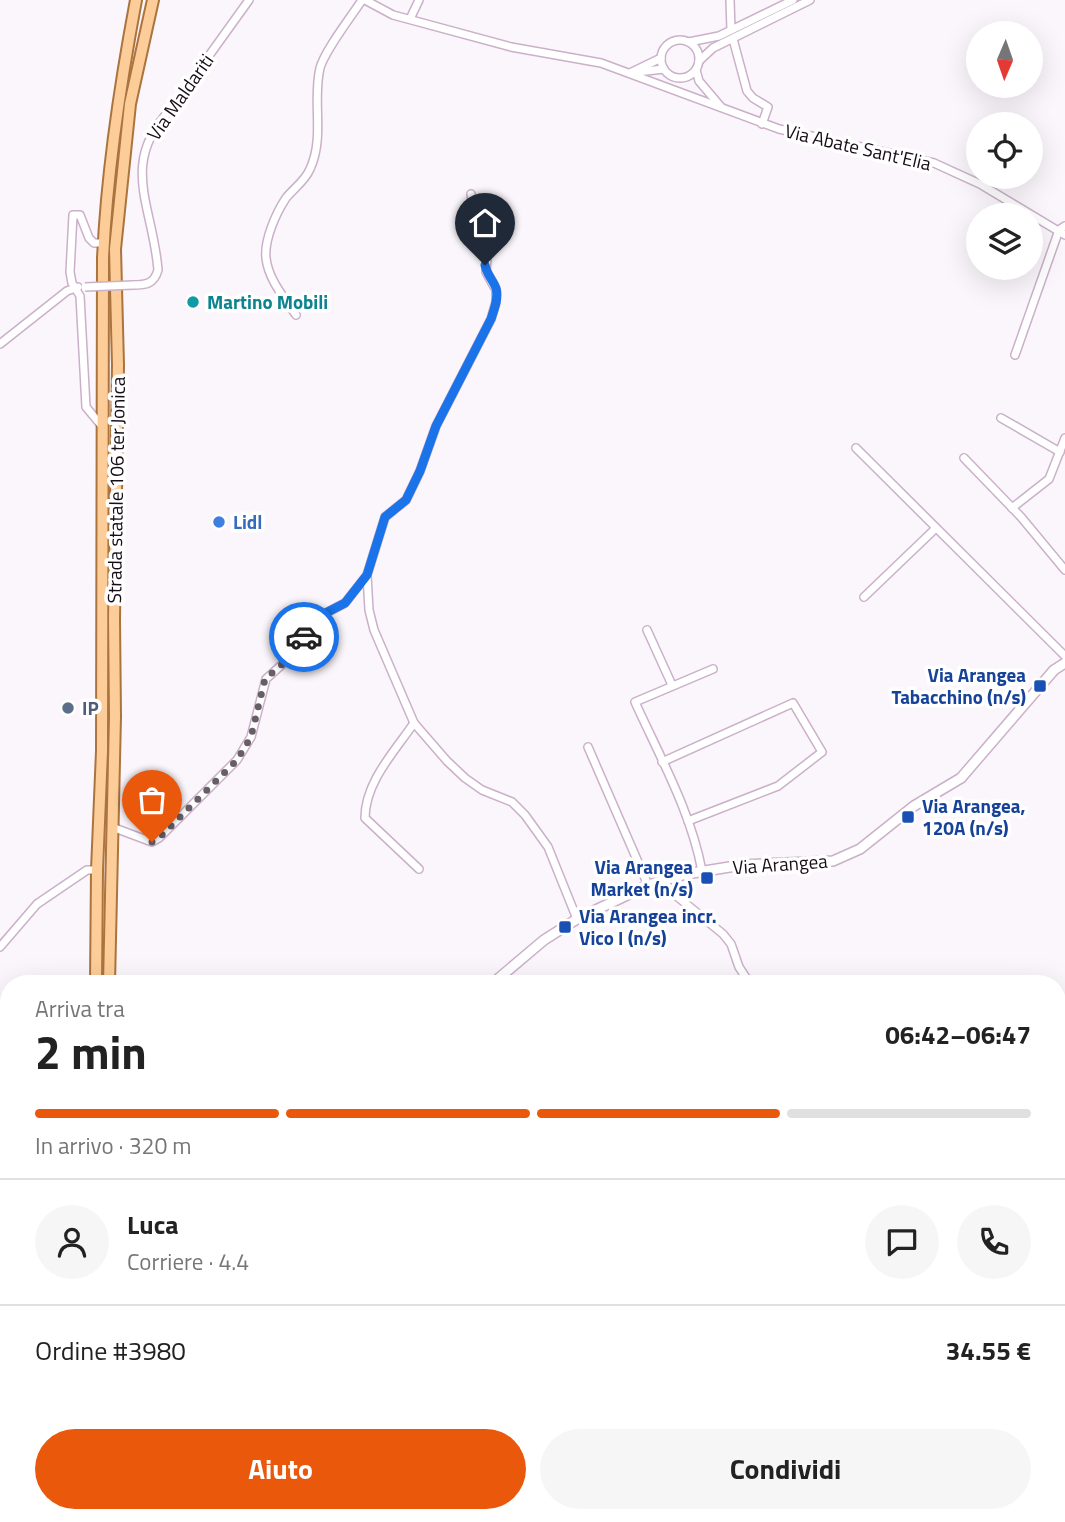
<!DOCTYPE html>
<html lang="it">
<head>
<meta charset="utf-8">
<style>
	body { margin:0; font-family:"Titillium Web",sans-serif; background:#f6f6f6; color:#222; height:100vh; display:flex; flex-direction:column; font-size:26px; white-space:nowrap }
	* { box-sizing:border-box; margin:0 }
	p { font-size:23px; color:#767676 }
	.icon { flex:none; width:38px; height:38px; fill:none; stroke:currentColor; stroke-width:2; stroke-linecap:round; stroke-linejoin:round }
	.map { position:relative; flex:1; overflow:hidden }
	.side { position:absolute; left:0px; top:975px; width:1066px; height:548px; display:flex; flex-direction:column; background:#fff; border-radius:28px 28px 0 0; box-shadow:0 7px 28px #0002 }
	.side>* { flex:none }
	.needle { width:46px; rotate:182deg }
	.tools { position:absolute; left:966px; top:21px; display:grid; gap:14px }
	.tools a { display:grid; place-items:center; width:77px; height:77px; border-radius:50%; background:#fff; box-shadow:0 7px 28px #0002; font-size:35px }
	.pin { position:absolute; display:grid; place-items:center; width:60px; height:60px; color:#fff; margin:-72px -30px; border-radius:50% 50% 50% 0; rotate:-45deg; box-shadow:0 0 7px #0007 }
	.pin .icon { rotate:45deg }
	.courier { position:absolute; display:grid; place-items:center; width:70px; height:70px; margin:-35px; border:5px solid #1a73e8; border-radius:50%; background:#fff; color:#222; box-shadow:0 2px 9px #0007 }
	.summary em { font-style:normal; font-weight:700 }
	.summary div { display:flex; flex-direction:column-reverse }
	.summary { display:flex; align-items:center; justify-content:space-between; height:119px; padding:0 35px }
	h1 { font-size:46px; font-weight:700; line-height:52px }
	.bar { display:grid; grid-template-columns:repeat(4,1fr); gap:10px 7px; align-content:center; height:84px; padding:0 35px }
	.bar i { height:9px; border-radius:5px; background:#e0e0e0 }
	.bar .selected { background:#ea580c }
	.bar p { grid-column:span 4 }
	.line { display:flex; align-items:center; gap:18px; padding:0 35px; border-top:2px solid #e0e0e0 }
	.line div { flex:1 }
	.round { display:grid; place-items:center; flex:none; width:74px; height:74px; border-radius:37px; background:#f6f6f6 }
	.primary-button { display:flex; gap:14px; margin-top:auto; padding:14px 35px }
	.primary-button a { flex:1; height:80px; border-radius:42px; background:#ea580c; color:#fff; font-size:28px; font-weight:700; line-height:80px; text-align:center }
	.primary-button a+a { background:#f6f6f6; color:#222 }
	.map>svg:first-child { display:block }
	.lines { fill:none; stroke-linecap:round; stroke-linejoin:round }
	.minor-casing { stroke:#cbb0ca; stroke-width:10 }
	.tertiary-casing { stroke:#cbb0ca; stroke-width:12 }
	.primary-casing { stroke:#ab743f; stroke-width:14 }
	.motorway-casing { stroke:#ab743f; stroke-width:16 }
	.minor { stroke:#fff; stroke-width:7 }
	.tertiary { stroke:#fff; stroke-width:9 }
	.primary { stroke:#fccd99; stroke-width:10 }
	.motorway { stroke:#faab55; stroke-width:12 }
	.minor-bridge-casing { stroke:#cbb0ca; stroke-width:10; stroke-linecap:butt }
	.minor-bridge { stroke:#fff; stroke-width:7 }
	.done { stroke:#675f66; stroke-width:7; stroke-dasharray:0 12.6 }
	.route { stroke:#1a73e8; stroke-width:9 }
	.culture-dot { fill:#0f9aa8; stroke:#fff; stroke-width:2.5 }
	.shop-dot { fill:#3f7fe0; stroke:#fff; stroke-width:2.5 }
	.transit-dot { fill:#1a4fb4; stroke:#fff; stroke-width:2.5 }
	.service-dot { fill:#5c6f8a; stroke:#fff; stroke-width:2.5 }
	.labels { text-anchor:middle; stroke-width:7; stroke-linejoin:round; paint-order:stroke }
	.street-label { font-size:19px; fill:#170d16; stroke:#fff }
	.culture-label { font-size:19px; font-weight:bold; fill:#0d838f; stroke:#fff; text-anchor:start }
	.shop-label { font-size:19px; font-weight:bold; fill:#366cbe; stroke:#fff; text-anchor:start }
	.transit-label { font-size:19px; font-weight:bold; fill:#164399; stroke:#fff; text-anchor:end }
	.service-label { font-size:19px; font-weight:bold; fill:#4e5e75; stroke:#fff; text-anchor:start }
</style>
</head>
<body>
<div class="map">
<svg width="1065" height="1522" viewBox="0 0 1065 1522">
	<rect width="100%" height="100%" fill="#fbf6fb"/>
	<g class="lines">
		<g class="minor-casing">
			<g id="minor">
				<path d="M365,0L393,15L511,47L601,63L779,129L934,163L980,184L1065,235"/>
				<path d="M730,0L731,30"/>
				<path d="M410,19L419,0"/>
				<path d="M733,39L747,91L753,98L768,107L762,124"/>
				<circle cx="680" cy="59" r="19"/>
				<path d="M689,42L719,36L793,0"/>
				<path d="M699,61L713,48L810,0"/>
				<path d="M696,70L699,81L721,107"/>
				<path d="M637,72L664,69"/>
				<path d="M630,73L661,58"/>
				<path d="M471,194L474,216L487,259L486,272L496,290V302L491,319L436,426L420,471L406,500L385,517L367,575L369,610L374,630L414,723L447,761L465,778L482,790L512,802L525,815L548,847L577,919"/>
				<path d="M133,285C146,285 154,284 158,270C153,206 119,164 170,110L249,0"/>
				<path d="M296,315C285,299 268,279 266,258C264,240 276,213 286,198C294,188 305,181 310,169C325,137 312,101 320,68C325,50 351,17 362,0"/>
				<path d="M0,344L67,291L78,287"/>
				<path d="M1015,355L1059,230L1065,226"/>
				<path d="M1001,418L1060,452"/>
				<path d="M101,425L86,407L80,296L72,283L70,272L73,215H80L89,238L94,243H104"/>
				<path d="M856,448L1065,656"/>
				<path d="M964,458L1021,517L1065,570"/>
				<path d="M1012,508L1049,479L1065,438"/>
				<path d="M864,597L936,528"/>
				<path d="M647,630L672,685"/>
				<path d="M414,723C395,751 365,782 365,818L419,869"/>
				<path d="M588,747L648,885"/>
				<path d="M662,762L793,703L822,752L778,786L688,821"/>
				<path d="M112,827L152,842L159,838L237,760L251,737L266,679L287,660L320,616L345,603L367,575"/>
				<path d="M702,871C691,812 660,757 635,702L713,669"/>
				<path d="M662,880L674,894L723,934L731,944L739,967L750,984"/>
				<path d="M0,947L37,904L87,870H97"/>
				<path d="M0,1075L9,1083"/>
				<path d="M0,1214L9,1224"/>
				<path d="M0,1350L6,1355L9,1365"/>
				<path d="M6,1355V1339L9,1332"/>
				<path d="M1057,1485L1065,1500"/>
				<path d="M187,1514L192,1522"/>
				<path d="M35,1522L45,1514"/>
				<path d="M312,1522L316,1514"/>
				<path d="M614,1522L635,1514"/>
			</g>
		</g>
		<g class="tertiary-casing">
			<g id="tertiary">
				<path d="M492,984L544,940L577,919L648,885L686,874L742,865L833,861L860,849L914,806L961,778L1054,670L1065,663"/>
				<path d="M0,1511L9,1509"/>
			</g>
		</g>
		<g class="primary-casing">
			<g id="primary">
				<path d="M96,984L97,870L102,751L103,258C107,171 120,85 136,0"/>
				<path d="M109,984L115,716L114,619L118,365L115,249L130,104L153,0"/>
			</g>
		</g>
		<g class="motorway-casing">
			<g id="motorway">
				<path d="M143,1514L146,1522"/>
				<path d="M155,1514L158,1522"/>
			</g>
		</g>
		<use href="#minor" class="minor"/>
		<use href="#tertiary" class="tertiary"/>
		<use href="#primary" class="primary"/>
		<use href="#motorway" class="motorway"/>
		<g class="minor-bridge-casing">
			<path id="minor-bridge" d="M85,287L133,285"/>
		</g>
		<use href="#minor-bridge" class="minor-bridge"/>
	</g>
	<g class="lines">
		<path class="done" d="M152,842L159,838L237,760L251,737L265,679L287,660L304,637"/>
		<path class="route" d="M304,637L320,616L345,603L367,575L385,517L406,500L420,471L436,426L491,319C494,310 499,298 496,288C493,280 487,275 485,265"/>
	</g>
	<circle class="culture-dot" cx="193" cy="302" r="7"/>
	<circle class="shop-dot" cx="219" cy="522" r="7"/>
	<g class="transit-dot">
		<rect x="1033" y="679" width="14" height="14" rx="3.5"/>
		<rect x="901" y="810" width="14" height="14" rx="3.5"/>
		<rect x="700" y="871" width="14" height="14" rx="3.5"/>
		<rect x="558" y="920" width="14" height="14" rx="3.5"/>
	</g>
	<circle class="service-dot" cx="68" cy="708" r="7"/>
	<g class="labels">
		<g class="street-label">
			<text transform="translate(180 97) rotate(-55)" y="7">Via Maldariti</text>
			<text transform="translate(858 147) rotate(13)" y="7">Via Abate Sant'Elia</text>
			<text transform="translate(116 490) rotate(-89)" y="7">Strada statale 106 ter Jonica</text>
			<text transform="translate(780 864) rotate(-4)" y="7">Via Arangea</text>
		</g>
		<g class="culture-label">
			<text x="207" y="309">Martino Mobili</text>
		</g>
		<g class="shop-label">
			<text x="233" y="529">Lidl</text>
		</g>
		<g class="transit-label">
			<text x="1026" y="682">Via Arangea<tspan x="1026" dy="22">Tabacchino (n/s)</tspan></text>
			<text x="922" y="813" text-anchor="start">Via Arangea,<tspan x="922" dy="22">120A (n/s)</tspan></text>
			<text x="693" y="874">Via Arangea<tspan x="693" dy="22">Market (n/s)</tspan></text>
			<text x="579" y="923" text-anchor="start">Via Arangea incr.<tspan x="579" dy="22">Vico I (n/s)</tspan></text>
		</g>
		<g class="service-label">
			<text x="82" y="715">IP</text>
		</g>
	</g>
</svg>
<div class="tools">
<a><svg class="needle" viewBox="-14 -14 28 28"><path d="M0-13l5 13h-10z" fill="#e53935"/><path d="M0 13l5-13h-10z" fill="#767676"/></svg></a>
<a><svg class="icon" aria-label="locate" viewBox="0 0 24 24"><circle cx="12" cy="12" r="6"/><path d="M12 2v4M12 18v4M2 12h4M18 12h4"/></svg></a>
<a><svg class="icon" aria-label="layers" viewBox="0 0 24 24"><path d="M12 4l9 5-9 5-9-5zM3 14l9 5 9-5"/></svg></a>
</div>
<div class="pin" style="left:152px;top:842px;background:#ea580c"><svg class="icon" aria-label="bag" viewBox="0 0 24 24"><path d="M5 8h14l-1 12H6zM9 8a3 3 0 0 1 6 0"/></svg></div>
<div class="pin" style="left:485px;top:265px;background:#1f2937"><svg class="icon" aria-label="home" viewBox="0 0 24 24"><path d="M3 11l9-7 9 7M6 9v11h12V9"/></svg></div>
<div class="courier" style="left:304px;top:637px"><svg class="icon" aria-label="car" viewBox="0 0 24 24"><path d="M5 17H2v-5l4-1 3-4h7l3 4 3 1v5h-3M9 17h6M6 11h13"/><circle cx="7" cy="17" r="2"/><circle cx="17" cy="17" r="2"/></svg></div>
<section class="side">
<div class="summary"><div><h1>2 min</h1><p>Arriva tra</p></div><em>06:42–06:47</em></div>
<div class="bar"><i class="selected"></i><i class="selected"></i><i class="selected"></i><i></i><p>In arrivo · 320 m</p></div>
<div class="line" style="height:126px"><a class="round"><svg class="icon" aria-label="person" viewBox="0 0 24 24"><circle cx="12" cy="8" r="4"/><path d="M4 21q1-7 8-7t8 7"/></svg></a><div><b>Luca</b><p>Corriere · 4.4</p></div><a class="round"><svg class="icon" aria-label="chat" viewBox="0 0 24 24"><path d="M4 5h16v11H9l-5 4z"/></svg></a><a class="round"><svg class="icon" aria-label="phone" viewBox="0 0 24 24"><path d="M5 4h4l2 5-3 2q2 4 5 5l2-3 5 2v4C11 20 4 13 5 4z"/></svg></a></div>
<div class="line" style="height:91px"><div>Ordine #3980</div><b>34.55 €</b></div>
<div class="primary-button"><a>Aiuto</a><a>Condividi</a></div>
</section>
</div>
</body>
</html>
